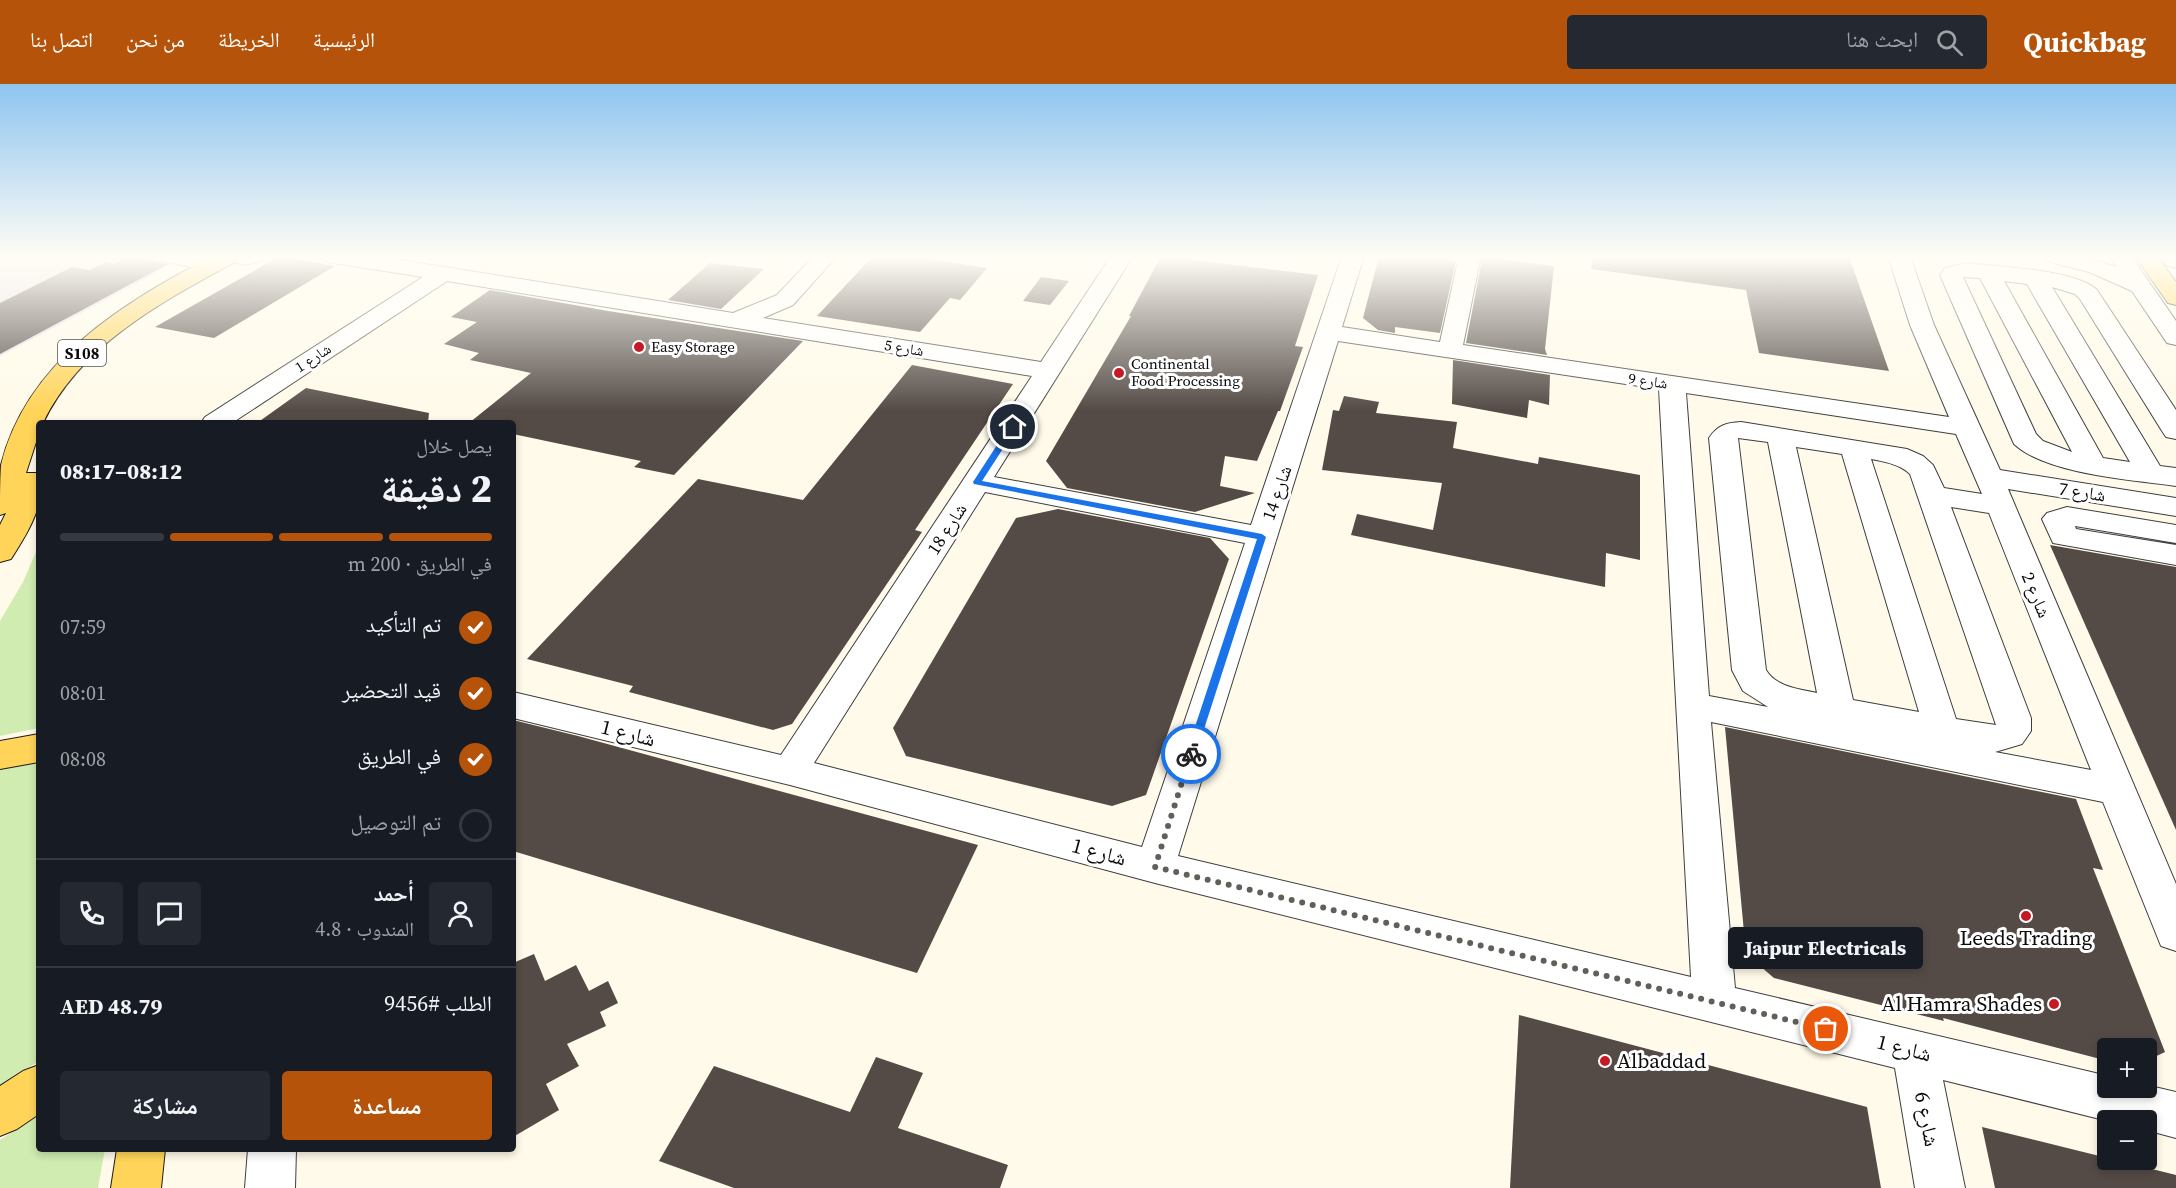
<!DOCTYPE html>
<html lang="ar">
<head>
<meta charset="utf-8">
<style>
	body { margin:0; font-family:"Source Serif 4","Noto Naskh Arabic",serif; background:#242831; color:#f1f3f6; direction:rtl; height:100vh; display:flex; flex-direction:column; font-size:22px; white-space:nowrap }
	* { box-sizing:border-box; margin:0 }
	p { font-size:20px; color:#9ea1a6 }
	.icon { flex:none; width:33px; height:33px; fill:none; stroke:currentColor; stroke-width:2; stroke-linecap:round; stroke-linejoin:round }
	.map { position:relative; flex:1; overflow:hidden; direction:ltr }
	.sheet { position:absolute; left:36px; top:336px; width:480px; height:732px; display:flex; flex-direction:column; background:#171b24; border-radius:6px; box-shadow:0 3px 9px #0003; direction:rtl }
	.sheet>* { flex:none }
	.tools { position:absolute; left:2097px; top:954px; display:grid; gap:12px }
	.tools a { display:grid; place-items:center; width:60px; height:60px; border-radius:6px; background:#171b24; box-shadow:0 3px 9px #0003; font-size:30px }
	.pin { position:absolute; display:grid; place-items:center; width:51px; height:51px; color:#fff; margin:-26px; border:3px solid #fff; border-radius:50%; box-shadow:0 2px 6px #0007 }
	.courier { position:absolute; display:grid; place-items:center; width:60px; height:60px; margin:-30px; border:4px solid #1a73e8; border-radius:50%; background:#fff; color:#222; box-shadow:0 2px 8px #0007 }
	.bubble { position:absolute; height:42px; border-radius:6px; background:#171b24; box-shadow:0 3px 9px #0003; font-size:20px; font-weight:800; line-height:42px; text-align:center; direction:rtl }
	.summary em { font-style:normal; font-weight:800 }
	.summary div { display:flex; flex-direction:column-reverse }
	.summary { display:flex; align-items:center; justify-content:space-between; height:102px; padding:0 24px }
	h1 { font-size:39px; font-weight:800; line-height:45px }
	.bar { display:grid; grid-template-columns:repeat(4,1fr); gap:9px 6px; align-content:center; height:72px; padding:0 24px }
	.bar i { height:8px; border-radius:4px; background:#363941 }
	.bar .selected { background:#b45309 }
	.bar p { grid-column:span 4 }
	.line { display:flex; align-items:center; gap:15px; padding:0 24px; border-top:2px solid #363941 }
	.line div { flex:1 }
	.round { display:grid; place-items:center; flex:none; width:63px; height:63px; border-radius:6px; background:#242831 }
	ol { padding:0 24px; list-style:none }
	li { display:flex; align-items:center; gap:18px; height:66px }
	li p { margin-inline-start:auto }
	li .icon { padding:6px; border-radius:50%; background:#b45309; color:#fff; stroke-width:4 }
	li:last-child { color:#9ea1a6 }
	li i { width:33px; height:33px; border:3px solid #363941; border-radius:50% }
	.primary-button { display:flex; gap:12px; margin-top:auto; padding:12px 24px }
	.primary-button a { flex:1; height:69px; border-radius:6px; background:#b45309; color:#fff; font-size:24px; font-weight:800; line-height:69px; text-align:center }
	.primary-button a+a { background:#242831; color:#f1f3f6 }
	header { display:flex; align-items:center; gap:36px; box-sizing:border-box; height:84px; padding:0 30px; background:#b45309; color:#fff }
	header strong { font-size:28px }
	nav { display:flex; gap:33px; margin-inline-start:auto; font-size:21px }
	.search { width:420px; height:54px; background:#242831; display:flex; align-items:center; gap:15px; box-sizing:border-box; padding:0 21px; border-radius:6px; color:#9ea1a6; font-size:22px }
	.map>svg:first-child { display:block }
	.industrial { fill:#e9deeb }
	.green { fill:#d0ecb0 }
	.building { fill:#544b46 }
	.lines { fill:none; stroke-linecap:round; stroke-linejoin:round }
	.minor-casing { stroke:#3e3e3e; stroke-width:2 }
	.major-casing { stroke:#1c1c1c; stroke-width:2 }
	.minor { fill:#fff; fill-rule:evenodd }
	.major { fill:#ffd459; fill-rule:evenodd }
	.route { fill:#1a73e8 }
	.done { stroke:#605f59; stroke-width:6; stroke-dasharray:0 10.8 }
	.poi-dot { fill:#c51924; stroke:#fff; stroke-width:2 }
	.labels { text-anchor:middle; stroke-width:6; stroke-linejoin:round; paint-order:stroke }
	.far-poi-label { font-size:15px; fill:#0b0b0b; stroke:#fff; text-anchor:start }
	.far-street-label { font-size:15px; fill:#0b0b0b; stroke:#fff }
	.shield { fill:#fff; stroke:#545454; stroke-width:1.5 }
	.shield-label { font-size:16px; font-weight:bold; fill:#0b0b0b }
	.street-label { font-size:18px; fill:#0b0b0b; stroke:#fff }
	.near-street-label { font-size:21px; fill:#0b0b0b; stroke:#fff }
	.near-poi-label { font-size:21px; fill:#0b0b0b; stroke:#fff }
</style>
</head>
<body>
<header>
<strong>Quickbag</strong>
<div class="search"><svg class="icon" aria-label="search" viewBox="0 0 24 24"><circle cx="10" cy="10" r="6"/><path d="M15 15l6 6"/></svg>ابحث هنا</div>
<nav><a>الرئيسية</a><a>الخريطة</a><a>من نحن</a><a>اتصل بنا</a></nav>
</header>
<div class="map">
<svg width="2176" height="1104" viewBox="0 0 2176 1104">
	<rect width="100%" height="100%" fill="#fffae9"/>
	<path class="industrial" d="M0,172H189L0,272Z"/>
	<g class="green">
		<path d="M39,461V644L0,652V537L23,498Z"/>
		<path d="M39,679V977L0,1002V685Z"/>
		<path d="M39,1031V1065H105L98,1104H0V1056Z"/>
	</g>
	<g class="building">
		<path d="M129,172L168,180L0,270V219L72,183L90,186L105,178L115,180Z"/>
		<path d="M280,172L335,182L214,254L155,243Z"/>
		<path d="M889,172H911L987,184L960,216L950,214L920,248L817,232L872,173L887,175Z"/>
		<path d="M1161,172L1318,191L1295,262L1303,263L1280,327H1278L1257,377L1225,372L1220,402L1255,409L1195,428L1067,404L1046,377L1131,232H1129Z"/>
		<path d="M1379,172H1449L1455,181L1440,249L1395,243V249L1378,246L1363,234Z"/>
		<path d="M1476,172L1554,182L1545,265L1547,271L1466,259L1481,181Z"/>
		<path d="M1592,172H1849L1889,287L1759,269L1746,206L1591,185Z"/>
		<path d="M710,179L764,185L721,225L668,216Z"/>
		<path d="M1041,193L1069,197L1050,221L1023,217Z"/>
		<path d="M490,206L608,227L803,257L674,391L634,383L641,377L513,350V339H469L531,289L470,276L479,269L444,260L477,238L451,233Z"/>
		<path d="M1453,276L1550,291L1549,321L1529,316L1527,334L1452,320Z"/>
		<path d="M912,281L1013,300L915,446L922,448L792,640L773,646L629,608L633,602L527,575L698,395L803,416Z"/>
		<path d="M306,304L429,329L428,339H257Z"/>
		<path d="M1344,312L1379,318L1376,329L1457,338L1453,364L1538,380L1539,373L1640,391V476L1606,469L1605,503L1351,451L1357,430L1433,446L1442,399L1322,386L1333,326L1339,327Z"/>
		<path d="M1058,425L1210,454L1229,475L1146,711L1112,722L906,672L893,644L1016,434Z"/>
		<path d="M2050,461L2176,483V746L2132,647Z"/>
		<path d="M513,636L578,652L978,761L917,889L513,767Z"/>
		<path d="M1725,643L2076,715L2103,786L2093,784L2165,968L2146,977V964H2108V977L1943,934L1944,937L1774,894L1746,870Z"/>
		<path d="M534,870L545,897L576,881L589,907L608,897L618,919L600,928L606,942L567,960L579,982L546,1000L559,1026L513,1053V879Z"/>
		<path d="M1519,931L1867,1023L1881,1104H1510Z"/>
		<path d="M876,973L923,989L898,1044L1008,1081L1000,1104H734L659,1077L714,982L850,1028Z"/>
		<path d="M1982,1043L2176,1091V1104H1995Z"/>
	</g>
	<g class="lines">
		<g class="minor-casing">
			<g id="minor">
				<path d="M160,172H204L212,178L209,183L201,185L163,177Z"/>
				<path d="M234,172H264L261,177L244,181L236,179Z"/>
				<path d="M322,172H376L733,229L777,211L814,172H837L793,221L763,234L1041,278L1111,172H1133L994,393L1251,441L1342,172H1364L1342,243L1440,258L1457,181L1451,172H1473L1479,181L1463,261L1949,333L1910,241L1888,172H1910L1934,241L2000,386L2176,414V432L2008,405L2176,800V867L2161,862L2103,718L1711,638L1735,904L2108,992V1004H2146V1001L2176,1008V1054L2146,1046V1036L2108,1037L1943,996L1965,1104H1915L1895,984L1155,799L790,701L513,634V608L781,671L1032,292L447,197L232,339H201L205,333L423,193L333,179L325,177ZM1338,257L1659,305L1691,893L1178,772ZM1686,309L1956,350L1982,410L1944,404L1933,381L1923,372L1907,365L1741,338C1726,339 1718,341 1709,354L1732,586L1743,607L1768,623L1709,612ZM1738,354L1768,358L1817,609C1799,605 1776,603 1766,586ZM1796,363L1842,370L1919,628L1853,616ZM1871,375C1886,378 1899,380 1910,390L1996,641L1956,635ZM985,408L1245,459L1142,763L814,679ZM1951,423L1989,429L2091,686L1995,668L2022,660L2031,647V634Z"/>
				<path d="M2043,172H2081L2117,183L2109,172H2131L2176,237V261L2167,259L2132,207L2089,188L2046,177Z"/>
				<path d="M2166,172H2176V184L2166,181L2163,176Z"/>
				<path d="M1966,179C1997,183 2076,185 2097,206L2176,326V355L2166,353L2162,347L2080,215L2075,210L2052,203L2160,382L2176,384V402C2132,396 2046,390 2014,360L1940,191L1945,184ZM1963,193L1980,194L2072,368L2043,357L2036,350ZM2004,197L2027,200L2130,378L2103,374Z"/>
				<path d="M2067,423L2176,441V459L2075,442L2076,445L2176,461V481L2053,459L2042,435L2047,429Z"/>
				<path d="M248,1065H296L295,1104H245Z"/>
			</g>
		</g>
		<g class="major-casing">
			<g id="major">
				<path d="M212,172H240L237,177C163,217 81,260 43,339H39V349L26,389H39C39,398 40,409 39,418C35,438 21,459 11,475L0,478V441L6,429L0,431C0,415 0,396 1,381C27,276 124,219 212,172Z"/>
				<path d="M2135,172H2157L2176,198V221L2168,219Z"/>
				<path d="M39,650V678L0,685V657Z"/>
				<path d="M39,981V1030L17,1045L0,1052V1002L23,987Z"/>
				<path d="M117,1065H165L161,1104H111Z"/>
			</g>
		</g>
		<use href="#minor" class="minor"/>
		<use href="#major" class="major"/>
	</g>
	<linearGradient id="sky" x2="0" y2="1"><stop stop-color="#8ec5f0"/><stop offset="0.53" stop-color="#fffdf5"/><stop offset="1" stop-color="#fffdf5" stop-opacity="0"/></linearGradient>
	<rect width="2176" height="327" fill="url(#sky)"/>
	<path class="route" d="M1010,341L1017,343L982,397L1262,450L1266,453L1195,673L1191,674L1186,670L1257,455L974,400L973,398Z"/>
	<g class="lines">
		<path class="done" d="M1191,670L1155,783L1826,945"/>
	</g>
	<g class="poi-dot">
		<circle cx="639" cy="263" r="6"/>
		<circle cx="1119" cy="289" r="6"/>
		<circle cx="2026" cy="832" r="6"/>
		<circle cx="2054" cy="920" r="6"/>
		<circle cx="1605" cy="977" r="6"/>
	</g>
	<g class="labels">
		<g class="far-poi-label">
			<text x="651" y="268">Easy Storage</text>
			<text x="1131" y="285">Continental<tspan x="1131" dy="17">Food Processing</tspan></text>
		</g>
		<g class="far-street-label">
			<text transform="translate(904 264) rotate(9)" y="5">شارع 5</text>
			<text transform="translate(313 274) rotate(-33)" y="5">شارع 1</text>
			<text transform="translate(1648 297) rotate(8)" y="5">شارع 9</text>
		</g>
		<rect class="shield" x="58" y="256" width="48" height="26" rx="4.5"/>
		<g class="shield-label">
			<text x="82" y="275">S108</text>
		</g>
		<g class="street-label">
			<text transform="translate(2082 408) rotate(9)" y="6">شارع 7</text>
			<text transform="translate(1277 409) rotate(-71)" y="6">شارع 14</text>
			<text transform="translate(947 445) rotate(-57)" y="6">شارع 18</text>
			<text transform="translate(2036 511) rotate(67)" y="6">شارع 2</text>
		</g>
		<g class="near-street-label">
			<text transform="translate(628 649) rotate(14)" y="7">شارع 1</text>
			<text transform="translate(1099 768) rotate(15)" y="7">شارع 1</text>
			<text transform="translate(1904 964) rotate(14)" y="7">شارع 1</text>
			<text transform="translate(1927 1035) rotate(79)" y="7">شارع 6</text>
		</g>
		<g class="near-poi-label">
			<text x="2026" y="861">Leeds Trading</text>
			<text x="2042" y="927" text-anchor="end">Al Hamra Shades</text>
			<text x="1617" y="984" text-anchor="start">Albaddad</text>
		</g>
	</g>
</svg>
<div class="tools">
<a>+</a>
<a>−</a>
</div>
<div class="pin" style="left:1826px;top:945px;background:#ea580c"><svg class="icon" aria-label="bag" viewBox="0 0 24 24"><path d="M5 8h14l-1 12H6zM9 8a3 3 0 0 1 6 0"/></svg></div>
<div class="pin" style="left:1013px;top:343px;background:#1f2937"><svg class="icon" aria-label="home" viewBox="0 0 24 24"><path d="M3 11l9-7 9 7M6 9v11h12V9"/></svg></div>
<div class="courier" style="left:1191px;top:670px"><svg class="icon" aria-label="bike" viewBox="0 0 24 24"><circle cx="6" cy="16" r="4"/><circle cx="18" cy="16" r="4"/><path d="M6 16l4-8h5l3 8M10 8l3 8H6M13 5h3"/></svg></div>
<div class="bubble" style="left:1728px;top:843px;width:195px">Jaipur Electricals</div>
<section class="sheet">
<div class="summary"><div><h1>2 دقيقة</h1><p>يصل خلال</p></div><em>08:12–08:17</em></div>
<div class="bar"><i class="selected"></i><i class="selected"></i><i class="selected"></i><i></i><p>في الطريق · 200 m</p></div>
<ol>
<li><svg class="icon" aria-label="check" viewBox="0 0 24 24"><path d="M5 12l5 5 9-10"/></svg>تم التأكيد<p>07:59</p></li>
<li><svg class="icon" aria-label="check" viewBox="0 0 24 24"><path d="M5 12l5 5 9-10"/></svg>قيد التحضير<p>08:01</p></li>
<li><svg class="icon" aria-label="check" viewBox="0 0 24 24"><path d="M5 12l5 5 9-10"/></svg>في الطريق<p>08:08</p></li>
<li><i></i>تم التوصيل</li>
</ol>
<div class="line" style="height:108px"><a class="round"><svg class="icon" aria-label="person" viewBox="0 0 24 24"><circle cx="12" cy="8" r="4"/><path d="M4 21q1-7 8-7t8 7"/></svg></a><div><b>أحمد</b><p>المندوب · 4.8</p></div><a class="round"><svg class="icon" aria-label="chat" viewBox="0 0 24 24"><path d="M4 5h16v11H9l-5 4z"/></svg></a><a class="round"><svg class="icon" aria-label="phone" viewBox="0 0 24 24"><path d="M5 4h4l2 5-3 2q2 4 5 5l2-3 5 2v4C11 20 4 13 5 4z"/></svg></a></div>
<div class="line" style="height:78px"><div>الطلب #9456</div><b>AED 48.79</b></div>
<div class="primary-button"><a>مساعدة</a><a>مشاركة</a></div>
</section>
</div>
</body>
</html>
